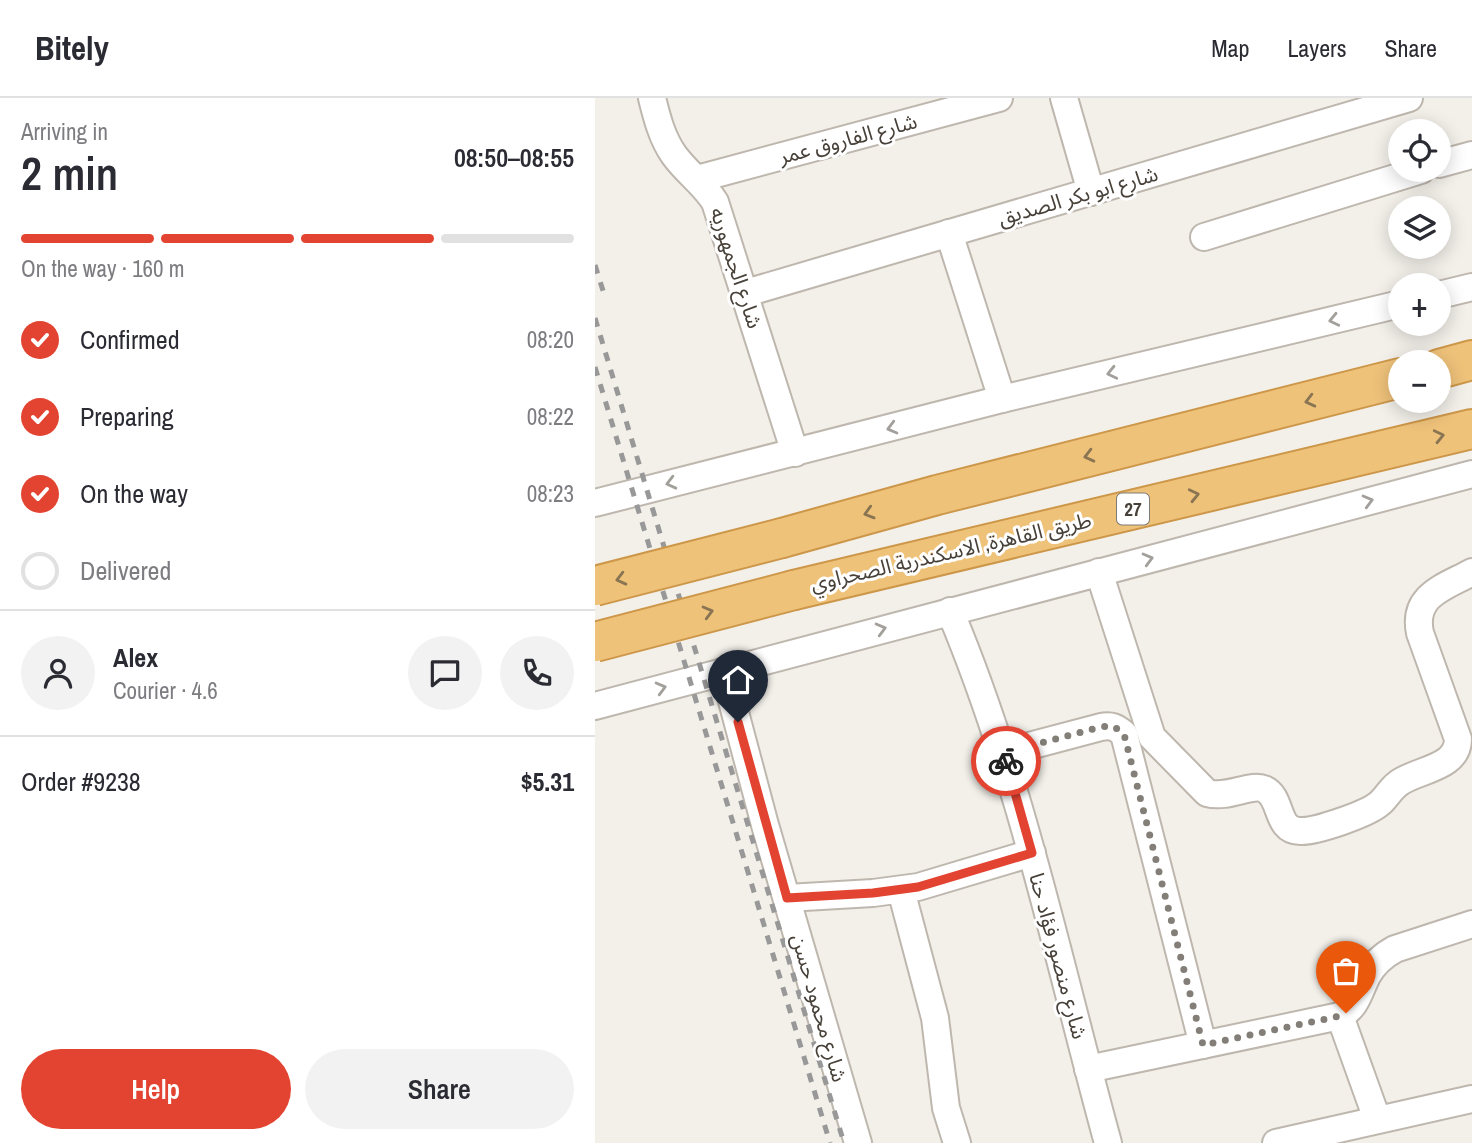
<!DOCTYPE html>
<html lang="en">
<head>
<meta charset="utf-8">
<style>
	body { margin:0; font-family:"Archivo Narrow","Noto Sans Arabic",sans-serif; background:#f2f2f3; color:#2b2b33; height:100vh; display:flex; flex-direction:column; font-size:26px; white-space:nowrap }
	* { box-sizing:border-box; margin:0 }
	p { font-size:23px; color:#7c7c81 }
	.icon { flex:none; width:38px; height:38px; fill:none; stroke:currentColor; stroke-width:2; stroke-linecap:round; stroke-linejoin:round }
	.map { position:relative; flex:1; overflow:hidden }
	.side { display:flex; flex-direction:column; background:#fff; width:595px }
	.side>* { flex:none }
	.buttons { position:absolute; left:793px; top:21px; display:grid; gap:14px }
	.buttons a { display:grid; place-items:center; width:63px; height:63px; border-radius:50%; background:#fff; box-shadow:0 4px 18px #0003; font-size:35px }
	.pin { position:absolute; display:grid; place-items:center; width:60px; height:60px; color:#fff; margin:-72px -30px; border-radius:50% 50% 50% 0; rotate:-45deg; box-shadow:0 0 7px #0007 }
	.pin .icon { rotate:45deg }
	.courier { position:absolute; display:grid; place-items:center; width:70px; height:70px; margin:-35px; border:5px solid #e34331; border-radius:50%; background:#fff; color:#222; box-shadow:0 2px 9px #0007 }
	.headline em { font-style:normal; font-weight:600 }
	.headline div { display:flex; flex-direction:column-reverse }
	.headline { display:flex; align-items:center; justify-content:space-between; height:119px; padding:0 21px }
	h1 { font-size:46px; font-weight:600; line-height:52px }
	.bar { display:grid; grid-template-columns:repeat(4,1fr); gap:10px 7px; align-content:center; height:84px; padding:0 21px }
	.bar i { height:9px; border-radius:5px; background:#e1e1e2 }
	.bar .on { background:#e34331 }
	.bar p { grid-column:span 4 }
	.line { display:flex; align-items:center; gap:18px; padding:0 21px; border-top:2px solid #e1e1e2 }
	.line div { flex:1 }
	.round { display:grid; place-items:center; flex:none; width:74px; height:74px; border-radius:37px; background:#f2f2f3 }
	ol { padding:0 21px; list-style:none }
	li { display:flex; align-items:center; gap:21px; height:77px }
	li p { margin-inline-start:auto }
	li .icon { padding:7px; border-radius:50%; background:#e34331; color:#fff; stroke-width:4 }
	li:last-child { color:#7c7c81 }
	li i { width:38px; height:38px; border:4px solid #e1e1e2; border-radius:50% }
	.action { display:flex; gap:14px; margin-top:auto; padding:14px 21px }
	.action a { flex:1; height:80px; border-radius:42px; background:#e34331; color:#fff; font-size:28px; font-weight:600; line-height:80px; text-align:center }
	.action a+a { background:#f2f2f3; color:#2b2b33 }
	header { display:flex; align-items:center; gap:42px; box-sizing:border-box; height:98px; padding:0 35px; background:#fff; border-bottom:2px solid #e1e1e2 }
	header strong { font-size:33px }
	nav { display:flex; gap:38px; margin-inline-start:auto; font-size:24px }
	main { display:flex; flex:1; min-height:0 }
	.map>svg:first-child { display:block }
	.lines { fill:none; stroke-linecap:round; stroke-linejoin:round }
	.minor-casing { stroke:#beb7ae; stroke-width:30 }
	.highway-casing { stroke:#cd974a; stroke-width:42 }
	.minor { stroke:#fff; stroke-width:26 }
	.highway { stroke:#efc27a; stroke-width:38 }
	.rail { stroke:#989898; stroke-width:5; stroke-dasharray:9 9; stroke-linecap:butt }
	.highway-bridge-casing { stroke:#cd974a; stroke-width:42; stroke-linecap:butt }
	.highway-bridge { stroke:#efc27a; stroke-width:38 }
	.oneway { stroke:#a3a09c }
	.oneway2 { stroke:#8a7553 }
	.done { stroke:#837e77; stroke-width:7; stroke-dasharray:0 12.6 }
	.route { stroke:#e34331; stroke-width:9 }
	.labels { text-anchor:middle; stroke-width:6; stroke-linejoin:round; paint-order:stroke }
	.shield { fill:#fff; stroke:#7e7a74; stroke-width:2 }
	.shield-label { font-size:19px; font-weight:bold; fill:#474139 }
	.street-label { font-size:21px; fill:#474139; stroke:#fff }
</style>
</head>
<body>
<header>
<strong>Bitely</strong>
<nav><a>Map</a><a>Layers</a><a>Share</a></nav>
</header>
<main>
<section class="side">
<div class="headline"><div><h1>2 min</h1><p>Arriving in</p></div><em>08:50–08:55</em></div>
<div class="bar"><i class="on"></i><i class="on"></i><i class="on"></i><i></i><p>On the way · 160 m</p></div>
<ol>
<li><svg class="icon" aria-label="check" viewBox="0 0 24 24"><path d="M5 12l5 5 9-10"/></svg>Confirmed<p>08:20</p></li>
<li><svg class="icon" aria-label="check" viewBox="0 0 24 24"><path d="M5 12l5 5 9-10"/></svg>Preparing<p>08:22</p></li>
<li><svg class="icon" aria-label="check" viewBox="0 0 24 24"><path d="M5 12l5 5 9-10"/></svg>On the way<p>08:23</p></li>
<li><i></i>Delivered</li>
</ol>
<div class="line" style="height:126px"><a class="round"><svg class="icon" aria-label="person" viewBox="0 0 24 24"><circle cx="12" cy="8" r="4"/><path d="M4 21q1-7 8-7t8 7"/></svg></a><div><b>Alex</b><p>Courier · 4.6</p></div><a class="round"><svg class="icon" aria-label="chat" viewBox="0 0 24 24"><path d="M4 5h16v11H9l-5 4z"/></svg></a><a class="round"><svg class="icon" aria-label="phone" viewBox="0 0 24 24"><path d="M5 4h4l2 5-3 2q2 4 5 5l2-3 5 2v4C11 20 4 13 5 4z"/></svg></a></div>
<div class="line" style="height:91px"><div>Order #9238</div><b>$5.31</b></div>
<div class="action"><a>Help</a><a>Share</a></div>
</section>
<div class="map">
<svg width="877" height="1045" viewBox="0 0 877 1045">
	<rect width="100%" height="100%" fill="#f3f0ea"/>
	<g class="lines">
		<g class="minor-casing">
			<g id="minor">
				<path d="M57,0C62,20 67,40 79,57C92,75 109,86 120,104L200,355"/>
				<path d="M469,0L496,94"/>
				<path d="M844,66L877,57"/>
				<path d="M102,81L404,0"/>
				<path d="M354,135L407,301"/>
				<path d="M609,139L826,72"/>
				<path d="M151,195L814,0"/>
				<path d="M844,197L877,189"/>
				<path d="M0,405L407,301L805,206"/>
				<path d="M504,474L557,639L612,695C633,701 656,685 669,691C688,699 680,733 705,733C720,734 773,716 785,705C793,698 797,688 807,683C827,671 863,669 863,641L825,535C817,497 850,489 877,474"/>
				<path d="M355,513C427,684 464,867 513,1045"/>
				<path d="M129,573L170,727L263,1045"/>
				<path d="M0,608L877,376"/>
				<path d="M408,655L506,629C516,627 521,629 529,636L608,947"/>
				<path d="M306,792L340,920L351,1010L362,1045"/>
				<path d="M192,800L278,795L323,789L437,755"/>
				<path d="M745,918L782,1021"/>
				<path d="M493,971L745,918C762,909 764,894 772,878C779,865 789,857 800,851L877,826"/>
				<path d="M681,1045L877,1001"/>
			</g>
		</g>
		<g class="highway-casing">
			<g id="highway">
				<path d="M844,271L877,262"/>
				<path d="M187,440L342,397L805,280"/>
				<path d="M199,492L877,331"/>
			</g>
		</g>
		<use href="#minor" class="minor"/>
		<use href="#highway" class="highway"/>
		<g class="rail">
			<path d="M0,167L10,199"/>
			<path d="M0,220L249,1045"/>
			<path d="M0,269L235,1045"/>
		</g>
		<g class="highway-bridge-casing">
			<g id="highway-bridge">
				<path d="M0,488L187,440"/>
				<path d="M0,544L199,492"/>
			</g>
		</g>
		<use href="#highway-bridge" class="highway-bridge"/>
	</g>
	<defs><path id="oneway-chevron" d="M-2-3.5L2.5 0L-2 3.5" fill="none" stroke-width="1.6" stroke-linecap="round" stroke-linejoin="round" transform="scale(1.75)"/></defs>
	<g class="oneway">
		<use href="#oneway-chevron" transform="translate(739 222) rotate(167)"/>
		<use href="#oneway-chevron" transform="translate(517 275) rotate(167)"/>
		<use href="#oneway-chevron" transform="translate(297 330) rotate(165)"/>
		<use href="#oneway-chevron" transform="translate(76 385) rotate(166)"/>
		<use href="#oneway-chevron" transform="translate(773 403) rotate(-15)"/>
		<use href="#oneway-chevron" transform="translate(553 461) rotate(-15)"/>
		<use href="#oneway-chevron" transform="translate(286 531) rotate(-15)"/>
		<use href="#oneway-chevron" transform="translate(66 590) rotate(-15)"/>
	</g>
	<g class="oneway2">
		<use href="#oneway-chevron" transform="translate(715 303) rotate(166)"/>
		<use href="#oneway-chevron" transform="translate(844 338) rotate(-13)"/>
		<use href="#oneway-chevron" transform="translate(494 358) rotate(166)"/>
		<use href="#oneway-chevron" transform="translate(599 397) rotate(-13)"/>
		<use href="#oneway-chevron" transform="translate(274 415) rotate(164)"/>
		<use href="#oneway-chevron" transform="translate(26 481) rotate(166)"/>
		<use href="#oneway-chevron" transform="translate(113 514) rotate(-15)"/>
	</g>
	<g class="lines">
		<path class="done" d="M411,663L408,655L506,629C516,627 521,629 529,636L608,947L745,918L751,915"/>
		<path class="route" d="M143,624L192,800L278,795L323,789L437,755L411,663"/>
	</g>
	<g class="labels">
		<rect class="shield" x="522" y="395.5" width="32" height="31" rx="5"/>
		<g class="shield-label">
			<text x="538" y="418">27</text>
		</g>
		<g class="street-label">
			<text transform="translate(253 41) rotate(-15)" y="7">شارع الفاروق عمر</text>
			<text transform="translate(483 98) rotate(-16)" y="7">شارع ابو بكر الصديق</text>
			<text transform="translate(141 170) rotate(72)" y="7">شارع الجمهوريه</text>
			<text transform="translate(356 454) rotate(-13)" y="7">طريق القاهرة, الاسكندرية الصحراوي</text>
			<text transform="translate(463 858) rotate(75)" y="7">شارع منصور فؤاد حنا</text>
			<text transform="translate(224 910) rotate(74)" y="7">شارع محمود حسن</text>
		</g>
	</g>
</svg>
<div class="buttons">
<a><svg class="icon" aria-label="locate" viewBox="0 0 24 24"><circle cx="12" cy="12" r="6"/><path d="M12 2v4M12 18v4M2 12h4M18 12h4"/></svg></a>
<a><svg class="icon" aria-label="layers" viewBox="0 0 24 24"><path d="M12 4l9 5-9 5-9-5zM3 14l9 5 9-5"/></svg></a>
<a>+</a>
<a>−</a>
</div>
<div class="pin" style="left:751px;top:915px;background:#ea580c"><svg class="icon" aria-label="bag" viewBox="0 0 24 24"><path d="M5 8h14l-1 12H6zM9 8a3 3 0 0 1 6 0"/></svg></div>
<div class="pin" style="left:143px;top:624px;background:#1f2937"><svg class="icon" aria-label="home" viewBox="0 0 24 24"><path d="M3 11l9-7 9 7M6 9v11h12V9"/></svg></div>
<div class="courier" style="left:411px;top:663px"><svg class="icon" aria-label="bike" viewBox="0 0 24 24"><circle cx="6" cy="16" r="4"/><circle cx="18" cy="16" r="4"/><path d="M6 16l4-8h5l3 8M10 8l3 8H6M13 5h3"/></svg></div>
</div>
</main>
</body>
</html>
